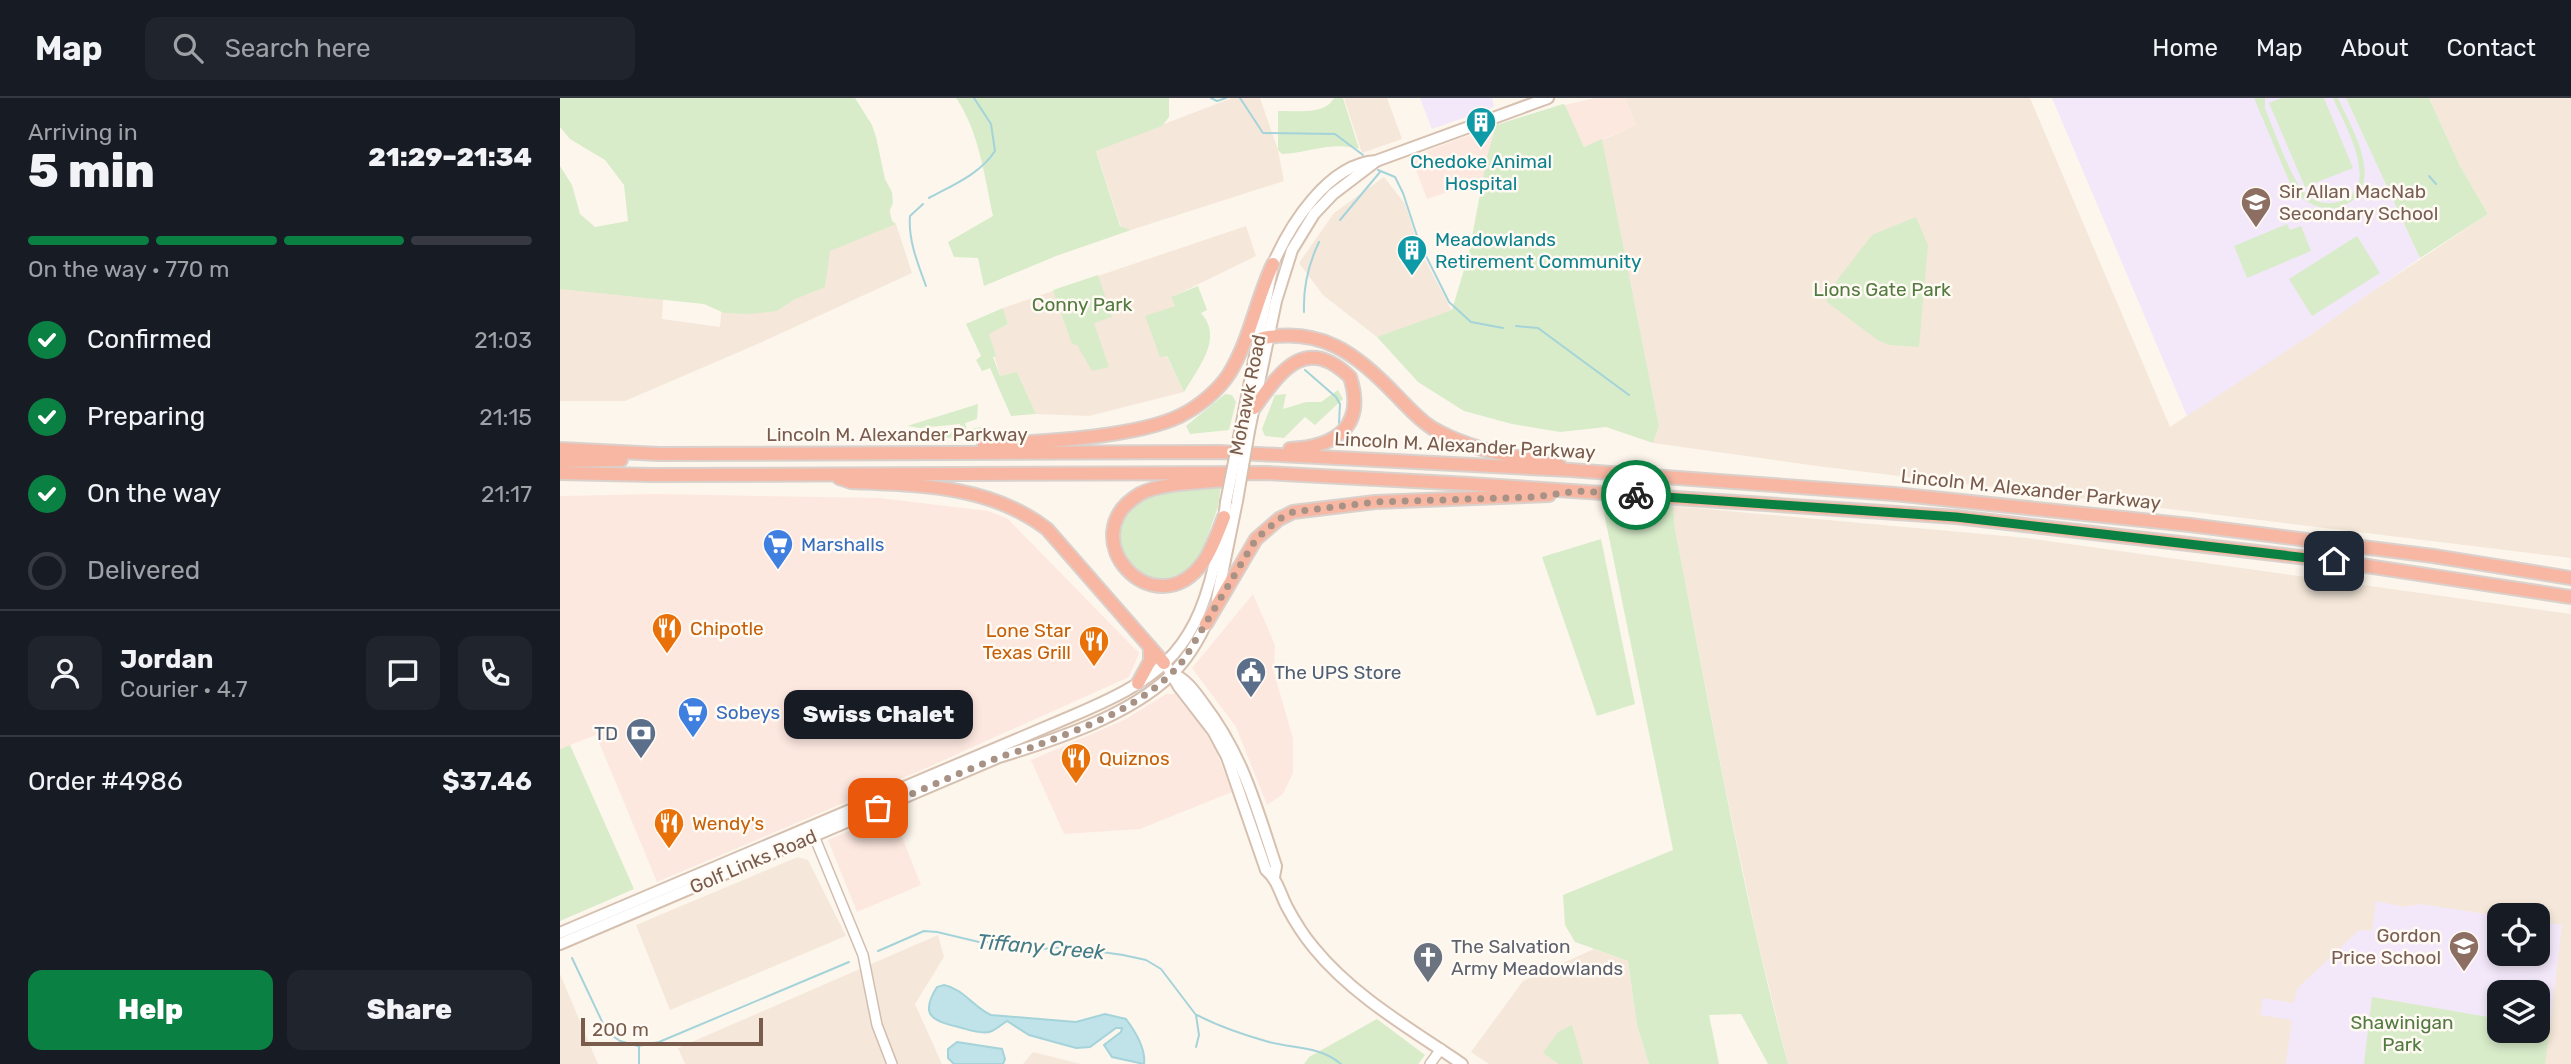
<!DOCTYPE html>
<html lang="en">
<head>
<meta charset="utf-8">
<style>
	body { margin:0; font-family:Rubik,sans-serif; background:#20242c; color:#f1f3f6; height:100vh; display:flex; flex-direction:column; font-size:26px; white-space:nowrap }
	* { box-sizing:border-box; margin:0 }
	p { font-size:23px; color:#9ea1a6 }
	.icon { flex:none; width:38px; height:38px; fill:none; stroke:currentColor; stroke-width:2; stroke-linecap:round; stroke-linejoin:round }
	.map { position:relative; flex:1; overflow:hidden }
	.panel { display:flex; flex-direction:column; background:#171b24; width:560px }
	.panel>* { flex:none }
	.tools { position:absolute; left:1927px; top:805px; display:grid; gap:14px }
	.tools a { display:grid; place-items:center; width:63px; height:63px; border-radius:14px; background:#171b24; box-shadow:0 4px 10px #0003; font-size:35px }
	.scale { position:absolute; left:21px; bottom:18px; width:182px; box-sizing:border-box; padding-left:7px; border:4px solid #7a5c4d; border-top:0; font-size:19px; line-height:24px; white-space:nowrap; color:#7a5c4d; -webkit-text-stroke:5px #fffaf3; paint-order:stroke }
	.pin { position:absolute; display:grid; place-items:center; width:60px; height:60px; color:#fff; margin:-30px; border-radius:14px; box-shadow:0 4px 10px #0006 }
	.courier { position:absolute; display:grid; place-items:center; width:70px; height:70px; margin:-35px; border:5px solid #0b8043; border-radius:50%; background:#fff; color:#222; box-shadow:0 2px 9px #0007 }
	.bubble { position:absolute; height:49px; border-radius:14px; background:#171b24; box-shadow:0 4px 10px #0003; font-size:23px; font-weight:800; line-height:49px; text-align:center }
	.headline em { font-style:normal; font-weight:800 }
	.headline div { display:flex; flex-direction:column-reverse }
	.headline { display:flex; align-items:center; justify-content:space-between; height:119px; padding:0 28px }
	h1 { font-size:46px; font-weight:800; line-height:52px }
	.bar { display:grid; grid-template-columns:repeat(4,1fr); gap:10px 7px; align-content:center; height:84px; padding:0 28px }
	.bar i { height:9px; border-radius:5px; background:#363941 }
	.bar .selected { background:#0b8043 }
	.bar p { grid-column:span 4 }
	.line { display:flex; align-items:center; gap:18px; padding:0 28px; border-top:2px solid #363941 }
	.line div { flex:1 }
	.round { display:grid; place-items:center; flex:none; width:74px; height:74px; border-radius:14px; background:#20242c }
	ol { padding:0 28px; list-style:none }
	li { display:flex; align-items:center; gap:21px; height:77px }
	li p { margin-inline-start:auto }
	li .icon { padding:7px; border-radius:50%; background:#0b8043; color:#fff; stroke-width:4 }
	li:last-child { color:#9ea1a6 }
	li i { width:38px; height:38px; border:4px solid #363941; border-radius:50% }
	.action { display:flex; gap:14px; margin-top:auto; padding:14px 28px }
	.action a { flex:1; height:80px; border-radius:14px; background:#0b8043; color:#fff; font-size:28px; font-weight:800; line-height:80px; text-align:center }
	.action a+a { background:#20242c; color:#f1f3f6 }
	header { display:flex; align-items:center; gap:42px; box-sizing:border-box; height:98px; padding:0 35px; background:#171b24; border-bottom:2px solid #363941 }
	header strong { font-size:33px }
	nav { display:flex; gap:38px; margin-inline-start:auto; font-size:24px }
	.search { width:490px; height:63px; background:#20242c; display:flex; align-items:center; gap:18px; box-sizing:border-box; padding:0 24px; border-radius:14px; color:#9ea1a6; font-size:26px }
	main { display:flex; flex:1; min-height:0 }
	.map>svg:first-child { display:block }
	.residential { fill:#f5e8da; fill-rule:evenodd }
	.commercial { fill:#fde8e0 }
	.education { fill:#f3e8fa }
	.green { fill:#d8ecc9 }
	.water { fill:#bfe3e8; stroke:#a5d3da; stroke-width:2 }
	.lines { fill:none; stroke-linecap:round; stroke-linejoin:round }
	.stream { stroke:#a5d3da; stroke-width:2 }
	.tertiary-casing { stroke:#d1beb0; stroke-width:12 }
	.secondary-casing { stroke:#d6c0b0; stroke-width:14 }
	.motorway-casing { stroke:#dad1cd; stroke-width:16 }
	.tertiary { stroke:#fff; stroke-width:9 }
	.secondary { stroke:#fff; stroke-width:10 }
	.motorway { stroke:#f7b7a3; stroke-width:12 }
	.secondary-bridge-casing { stroke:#d6c0b0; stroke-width:14; stroke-linecap:butt }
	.secondary-bridge { stroke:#fff; stroke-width:10 }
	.done { stroke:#a89285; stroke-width:7; stroke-dasharray:0 12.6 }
	.route { stroke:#0b8043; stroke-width:9 }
	.labels { text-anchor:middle; stroke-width:5; stroke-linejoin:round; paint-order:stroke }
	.culture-label { font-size:19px; fill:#0d838f; stroke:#fffaf3 }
	.education-label { font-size:19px; fill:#785e54; stroke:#fffaf3; text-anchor:start }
	.park-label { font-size:19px; fill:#537a41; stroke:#fffaf3 }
	.street-label { font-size:19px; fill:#7a5c4d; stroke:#fffaf3 }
	.shop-label { font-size:19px; fill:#366cbe; stroke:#fffaf3; text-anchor:start }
	.food-label { font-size:19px; fill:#c56008; stroke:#fffaf3; text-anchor:start }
	.service-label { font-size:19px; fill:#4e5e75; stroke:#fffaf3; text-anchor:start }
	.worship-label { font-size:19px; fill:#5b616d; stroke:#fffaf3; text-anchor:start }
	.water-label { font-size:21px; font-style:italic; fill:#437c86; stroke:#fffaf3 }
</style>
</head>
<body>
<header>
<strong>Map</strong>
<div class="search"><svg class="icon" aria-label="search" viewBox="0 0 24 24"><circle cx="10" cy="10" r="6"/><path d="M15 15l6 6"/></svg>Search here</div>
<nav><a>Home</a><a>Map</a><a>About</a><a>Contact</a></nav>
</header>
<main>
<section class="panel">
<div class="headline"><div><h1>5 min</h1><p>Arriving in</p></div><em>21:29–21:34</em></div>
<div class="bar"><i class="selected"></i><i class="selected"></i><i class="selected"></i><i></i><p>On the way · 770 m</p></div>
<ol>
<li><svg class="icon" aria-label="check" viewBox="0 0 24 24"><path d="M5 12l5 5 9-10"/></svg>Confirmed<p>21:03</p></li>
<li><svg class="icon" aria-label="check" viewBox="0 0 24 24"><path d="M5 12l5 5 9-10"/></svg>Preparing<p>21:15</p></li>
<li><svg class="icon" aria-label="check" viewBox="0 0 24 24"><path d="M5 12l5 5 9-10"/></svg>On the way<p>21:17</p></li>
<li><i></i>Delivered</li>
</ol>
<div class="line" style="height:126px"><a class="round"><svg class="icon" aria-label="person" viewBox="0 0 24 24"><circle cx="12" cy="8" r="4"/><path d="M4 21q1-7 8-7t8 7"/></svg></a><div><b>Jordan</b><p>Courier · 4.7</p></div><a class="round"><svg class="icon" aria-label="chat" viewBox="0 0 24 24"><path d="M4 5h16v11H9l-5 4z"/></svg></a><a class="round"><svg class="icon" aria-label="phone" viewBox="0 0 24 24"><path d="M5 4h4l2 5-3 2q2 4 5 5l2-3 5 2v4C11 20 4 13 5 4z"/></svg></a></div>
<div class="line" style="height:91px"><div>Order #4986</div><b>$37.46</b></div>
<div class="action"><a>Help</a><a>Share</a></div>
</section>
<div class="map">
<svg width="2011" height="966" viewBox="0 0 2011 966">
	<rect width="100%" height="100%" fill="#fdf6ec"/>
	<g class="residential">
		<path d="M672,0H700L718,52L724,83L571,132L561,129L536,52Z"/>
		<path d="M784,0H827L842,41L802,55Z"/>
		<path d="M1065,0H1470L1610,329L1928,116L1900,68L1869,0H2011V460L1257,368L1093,345L1099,328L1042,42L1076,27Z"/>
		<path d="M316,39L332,123L336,126L352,175L200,245L65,303H0V153L105,168L102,221L160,229L164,177L211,111Z"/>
		<path d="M824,79L845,106L860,152L892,213L817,239L763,197L739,165L774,115Z"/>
		<path d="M686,128L696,158L612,199L615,208L601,259L606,257L624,294L529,318L476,316L457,274L440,278L428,236L448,226L443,210Z"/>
		<path d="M1113,408L1467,440L2011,516V966H1228L1198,844L1165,689L1115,431ZM1939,817H1978V856H1939ZM1939,894H1978V933H1939Z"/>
		<path d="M238,759L248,762L286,838L110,912L76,827Z"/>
		<path d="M378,837L384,859L355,906L382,966H125L118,950Z"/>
		<path d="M1034,851L1068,863L1077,927L1089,966H929L911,954L963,883Z"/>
		<path d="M0,876L38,966H0Z"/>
		<path d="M473,954L521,966H463Z"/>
	</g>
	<g class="commercial">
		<path d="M1035,0H1065L1076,27L1024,49L1005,7Z"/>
		<path d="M936,27L923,82L867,101L851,59Z"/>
		<path d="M95,396L320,400L428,413L448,421L579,555L569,579L364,671L97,784L36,637L0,651V398Z"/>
		<path d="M693,496L715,547L714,575L733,640V675L723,696L707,707L676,629L632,570Z"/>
		<path d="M606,596H615L642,630L656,653L672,694L580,731L504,736L471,662L564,622Z"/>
		<path d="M332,714L361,787L297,814L268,742Z"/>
	</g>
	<g class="education">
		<path d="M860,0H932L934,9L872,31Z"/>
		<path d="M1492,0H1786L1860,160L1749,238L1627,318Z"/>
		<path d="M1816,803L1844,809L1860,806L1939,818V856H1978V823L2002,827L1990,928L1978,926V894H1939V921L1812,899L1804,966H1726L1732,922L1700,917L1703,900L1734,905L1737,891L1799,832L1812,833Z"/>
	</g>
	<g class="green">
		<path d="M0,0H295L312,27L316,39L325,81L332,94L333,105L329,114L332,123L336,126L270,153L265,189L233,202L217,213L189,216L164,215L144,206L0,191V68L12,87L20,116L35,129L68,123L64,87L45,62L10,41L0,29Z"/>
		<path d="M396,0H609V19L602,28L536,53L560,128L571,132L496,158L424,188L418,160L394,159L388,144L433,118C425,80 419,33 396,0Z"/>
		<path d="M774,0H783L799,51C773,43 748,55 722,56L718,52V13C736,12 764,18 774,0Z"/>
		<path d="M1694,0H1705V11C1715,33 1729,77 1744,94C1751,102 1762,106 1773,105C1827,97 1784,26 1773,0H1778C1791,30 1828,87 1783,108C1769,114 1754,109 1742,100L1737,102Z"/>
		<path d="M1722,0H1764L1793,70L1745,89L1709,5Z"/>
		<path d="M1786,0H1869L1900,68L1928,116L1860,160Z"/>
		<path d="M1003,6L1005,7L1024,49L1042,41L1099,328L1093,345L1046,329L1000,334L952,326L904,313L858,284L817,239L892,212L909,155L927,59L936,27Z"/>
		<path d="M1356,119L1368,147L1359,249L1330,247L1319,243L1267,204L1265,198L1312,137Z"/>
		<path d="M1727,126L1730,132L1741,128L1751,153L1687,180L1674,148Z"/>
		<path d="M1797,138L1820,175L1752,218L1729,181Z"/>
		<path d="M538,177L552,219L534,225L549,269L532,273L517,247L512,246L493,192Z"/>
		<path d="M638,188L647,212L641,215C664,240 638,270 624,294L607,258L600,259L585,218L615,208L611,199Z"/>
		<path d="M443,210L448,226L429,236L436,258L433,259L440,278L457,274L476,316L451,318L430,270L422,273L416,262L421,258L406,226Z"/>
		<path d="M778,292L783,301L755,327L745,319L724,340L705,338L702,331L715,297L726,296L723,311L746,304H761Z"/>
		<path d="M665,296L672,297L676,304L669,332L630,336L626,328Z"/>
		<path d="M418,306L417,321L405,325L407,332L421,329L423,339L381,340L380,334H400V326L360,330L347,328Z"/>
		<path d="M661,387L658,409L642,454L643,457L635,467L622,475L605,482H591L573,475L558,452L559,424L579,401L601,393Z"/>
		<path d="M1050,404L1113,408L1115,431C1150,610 1181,790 1228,966H1208L1181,916L1149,917L1159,966H1089L1077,927L1068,863L1015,844L1005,827L1003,797L1113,752L1042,405Z"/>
		<path d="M1041,441L1075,606L1037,618L982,459Z"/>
		<path d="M10,647L74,791L0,823V651Z"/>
		<path d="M1812,899L1939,921V933H1978V926L1990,928L1985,966H1804Z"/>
		<path d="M817,921L865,957L858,966H744L749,959Z"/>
		<path d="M1012,927L1023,966H999L983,955L998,934Z"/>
	</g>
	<g class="water">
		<path d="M384,887C404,891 413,909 431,917L516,924L545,916L566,921C575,933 586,951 584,966L552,959L544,947L561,934L562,930H556L530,949L516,950L469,937L447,923C442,926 435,933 429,934C421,936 409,932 402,930C374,923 358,919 377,889Z"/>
		<path d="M397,944L442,951L445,961L443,966H394L388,960V951Z"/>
	</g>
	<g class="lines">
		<g class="stream">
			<path d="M651,0L657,3L666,0"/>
			<path d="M680,0L703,35L775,36L803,57"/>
			<path d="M818,72L835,79L843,95L859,144L889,204L911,224L943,230"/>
			<path d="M1869,78L1876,86"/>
			<path d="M369,100C393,87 420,76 435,53L431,26L414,0"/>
			<path d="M363,106L350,118C348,142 358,166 366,188"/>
			<path d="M780,122L820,74"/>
			<path d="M744,214C743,188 748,167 759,144"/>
			<path d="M956,228L978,230L1069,297"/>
			<path d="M745,272L776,299L780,306L779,325"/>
			<path d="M785,339L792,343L814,345"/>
			<path d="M318,853L364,833L377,834L419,844L466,846L482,851L506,849L563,857L586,862L601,871L636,917L639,937L636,949"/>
			<path d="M12,860L47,934L60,943L78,948L99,944L289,864"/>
			<path d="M637,917C660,929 684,937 709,944C736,951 759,948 781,966"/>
			<path d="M79,949V966"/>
		</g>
		<g class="tertiary-casing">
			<g id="tertiary">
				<path d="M252,733L303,857L317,927L332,966"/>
				<path d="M870,966L881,951"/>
			</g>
		</g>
		<g class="secondary-casing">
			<g id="secondary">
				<path d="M689,333L716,203L732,152L754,116L773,96L815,64"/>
				<path d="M680,334L713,166C730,127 768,66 816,63L988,0"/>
				<path d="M657,501L677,403"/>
				<path d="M608,570L619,589L653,633L667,659L706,772C718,782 720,796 727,809C735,824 743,837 754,850C794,899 851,931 902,966"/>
				<path d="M613,576C626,581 635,594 643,605C683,657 696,708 716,768L714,779"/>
				<path d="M0,835L512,618C594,583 633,559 654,468C659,447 664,426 666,404"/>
				<path d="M0,846L439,659C495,642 568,618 610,578C627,562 640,540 649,519"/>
			</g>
		</g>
		<g class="motorway-casing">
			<g id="motorway">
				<path d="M699,241C761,227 796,256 836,297C847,308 858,321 872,330C896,344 926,353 953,358C969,361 985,362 1000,368"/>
				<path d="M694,310C721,273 745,236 790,279C806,328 776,349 730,351"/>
				<path d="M424,347C476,344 574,340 620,318C638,309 658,293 669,276C690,242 696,202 713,166"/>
				<path d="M0,351L99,356L660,354L1010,372L1334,396L1630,427L1873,458L2011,480"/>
				<path d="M0,363L61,362"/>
				<path d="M0,375L92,377L707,375L909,386L1396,419L1774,463L2011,499"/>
				<path d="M279,380L291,384C360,387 430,387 487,431L604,565"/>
				<path d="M664,419C658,434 652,451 644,463C595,533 509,438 580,396C601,384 651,384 676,381"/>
				<path d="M646,526L696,441L719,421L733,414L815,404L989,397"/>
				<path d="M578,585L590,563V549"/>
			</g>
		</g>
		<use href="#tertiary" class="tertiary"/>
		<use href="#secondary" class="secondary"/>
		<use href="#motorway" class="motorway"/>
		<g class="secondary-bridge-casing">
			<g id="secondary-bridge">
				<path d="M677,403L689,333"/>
				<path d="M666,404L680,334"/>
			</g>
		</g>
		<use href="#secondary-bridge" class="secondary-bridge"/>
	</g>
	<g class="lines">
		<path class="done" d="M318,710C357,694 397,676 437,660C450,655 465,652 478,647C531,627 589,606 625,560L696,441L719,421L733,414L815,404L975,399L1018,393L1076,397"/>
		<path class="route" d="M1076,397L1396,419L1774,463"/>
	</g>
	<defs>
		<g id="building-pin" transform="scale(1.575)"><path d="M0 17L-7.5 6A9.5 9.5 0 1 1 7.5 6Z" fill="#0f9aa8" stroke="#fffaf3"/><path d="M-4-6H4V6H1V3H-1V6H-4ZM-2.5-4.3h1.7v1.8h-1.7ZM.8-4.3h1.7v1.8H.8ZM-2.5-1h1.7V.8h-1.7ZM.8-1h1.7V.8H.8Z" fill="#fff"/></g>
		<g id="school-pin" transform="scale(1.575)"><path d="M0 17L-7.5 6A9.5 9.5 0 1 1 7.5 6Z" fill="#8d6e63" stroke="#fffaf3"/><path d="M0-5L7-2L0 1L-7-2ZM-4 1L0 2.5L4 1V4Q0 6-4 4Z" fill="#fff"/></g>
		<g id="supermarket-pin" transform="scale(1.575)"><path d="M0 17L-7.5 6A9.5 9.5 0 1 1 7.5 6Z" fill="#3f7fe0" stroke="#fffaf3"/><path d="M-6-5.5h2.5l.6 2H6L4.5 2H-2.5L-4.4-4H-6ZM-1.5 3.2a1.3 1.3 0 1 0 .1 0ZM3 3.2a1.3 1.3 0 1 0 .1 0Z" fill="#fff"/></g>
		<g id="restaurant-pin" transform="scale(1.575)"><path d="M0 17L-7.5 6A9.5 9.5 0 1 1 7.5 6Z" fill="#e8710a" stroke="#fffaf3"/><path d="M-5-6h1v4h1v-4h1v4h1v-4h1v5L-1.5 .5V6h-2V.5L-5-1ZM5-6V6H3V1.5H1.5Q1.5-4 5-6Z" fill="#fff"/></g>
		<g id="civic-pin" transform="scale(1.575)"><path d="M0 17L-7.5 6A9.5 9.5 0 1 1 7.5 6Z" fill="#5c6f8a" stroke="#fffaf3"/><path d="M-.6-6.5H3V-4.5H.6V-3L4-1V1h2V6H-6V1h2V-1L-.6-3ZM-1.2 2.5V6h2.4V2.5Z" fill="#fff"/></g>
		<g id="bank-pin" transform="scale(1.575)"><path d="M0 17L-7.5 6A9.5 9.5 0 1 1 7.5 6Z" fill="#5c6f8a" stroke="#fffaf3"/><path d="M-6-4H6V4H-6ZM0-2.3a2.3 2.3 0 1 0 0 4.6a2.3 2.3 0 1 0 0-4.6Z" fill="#fff"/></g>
		<g id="church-pin" transform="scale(1.575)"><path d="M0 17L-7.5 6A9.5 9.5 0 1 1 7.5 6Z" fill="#6b7280" stroke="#fffaf3"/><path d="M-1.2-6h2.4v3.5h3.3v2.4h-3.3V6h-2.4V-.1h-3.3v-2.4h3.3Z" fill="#fff"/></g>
	</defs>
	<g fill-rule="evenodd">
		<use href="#building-pin" x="921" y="24"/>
		<use href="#school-pin" x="1696" y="104"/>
		<use href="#building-pin" x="852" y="152"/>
		<use href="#supermarket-pin" x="218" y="446"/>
		<use href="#restaurant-pin" x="107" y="530"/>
		<use href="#restaurant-pin" x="534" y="543"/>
		<use href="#civic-pin" x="691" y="574"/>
		<use href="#supermarket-pin" x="133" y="614"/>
		<use href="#bank-pin" x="81" y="635"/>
		<use href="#restaurant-pin" x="516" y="660"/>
		<use href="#restaurant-pin" x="109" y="725"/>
		<use href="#school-pin" x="1904" y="848"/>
		<use href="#church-pin" x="868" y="859"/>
	</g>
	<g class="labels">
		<g class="culture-label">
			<text x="921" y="70">Chedoke Animal<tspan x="921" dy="22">Hospital</tspan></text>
			<text x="875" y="148" text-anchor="start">Meadowlands<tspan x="875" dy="22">Retirement Community</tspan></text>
		</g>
		<g class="education-label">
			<text x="1719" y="100">Sir Allan MacNab<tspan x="1719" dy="22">Secondary School</tspan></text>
			<text x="1881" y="844" text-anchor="end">Gordon<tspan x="1881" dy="22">Price School</tspan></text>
		</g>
		<g class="park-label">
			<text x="1322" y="198">Lions Gate Park</text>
			<text x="522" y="213">Conny Park</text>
			<text x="1842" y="931">Shawinigan<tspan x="1842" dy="22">Park</tspan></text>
		</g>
		<g class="street-label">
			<text transform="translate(687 297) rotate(-79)" y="7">Mohawk Road</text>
			<text x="337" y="343">Lincoln M. Alexander Parkway</text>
			<text transform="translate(905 347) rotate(3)" y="7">Lincoln M. Alexander Parkway</text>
			<text transform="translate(1471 391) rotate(6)" y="7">Lincoln M. Alexander Parkway</text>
			<text transform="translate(193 763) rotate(-23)" y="7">Golf Links Road</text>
		</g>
		<g class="shop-label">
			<text x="241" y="453">Marshalls</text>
			<text x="156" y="621">Sobeys</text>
		</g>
		<g class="food-label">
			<text x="130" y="537">Chipotle</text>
			<text x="511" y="539" text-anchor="end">Lone Star<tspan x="511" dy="22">Texas Grill</tspan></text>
			<text x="539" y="667">Quiznos</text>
			<text x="132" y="732">Wendy's</text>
		</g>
		<g class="service-label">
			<text x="714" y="581">The UPS Store</text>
			<text x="58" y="642" text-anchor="end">TD</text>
		</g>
		<g class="worship-label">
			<text x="891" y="855">The Salvation<tspan x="891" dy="22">Army Meadowlands</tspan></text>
		</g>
		<g class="water-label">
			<text transform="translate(481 849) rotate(5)" y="7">Tiffany Creek</text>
		</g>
	</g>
</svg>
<div class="tools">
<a><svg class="icon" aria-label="locate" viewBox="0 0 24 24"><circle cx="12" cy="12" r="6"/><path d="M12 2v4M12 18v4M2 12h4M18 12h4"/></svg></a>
<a><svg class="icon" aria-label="layers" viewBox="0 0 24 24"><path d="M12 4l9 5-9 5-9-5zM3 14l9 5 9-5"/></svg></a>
</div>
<div class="scale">200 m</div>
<div class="pin" style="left:318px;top:710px;background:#ea580c"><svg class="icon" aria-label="bag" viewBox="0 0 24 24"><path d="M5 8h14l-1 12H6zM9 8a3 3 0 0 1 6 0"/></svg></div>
<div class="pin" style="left:1774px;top:463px;background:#1f2937"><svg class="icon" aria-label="home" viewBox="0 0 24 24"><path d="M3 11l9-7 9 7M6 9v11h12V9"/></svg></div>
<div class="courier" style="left:1076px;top:397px"><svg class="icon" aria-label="bike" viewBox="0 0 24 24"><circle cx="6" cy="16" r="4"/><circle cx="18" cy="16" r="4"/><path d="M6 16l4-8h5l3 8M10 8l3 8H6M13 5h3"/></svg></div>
<div class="bubble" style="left:224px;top:592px;width:189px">Swiss Chalet</div>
</div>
</main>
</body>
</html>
